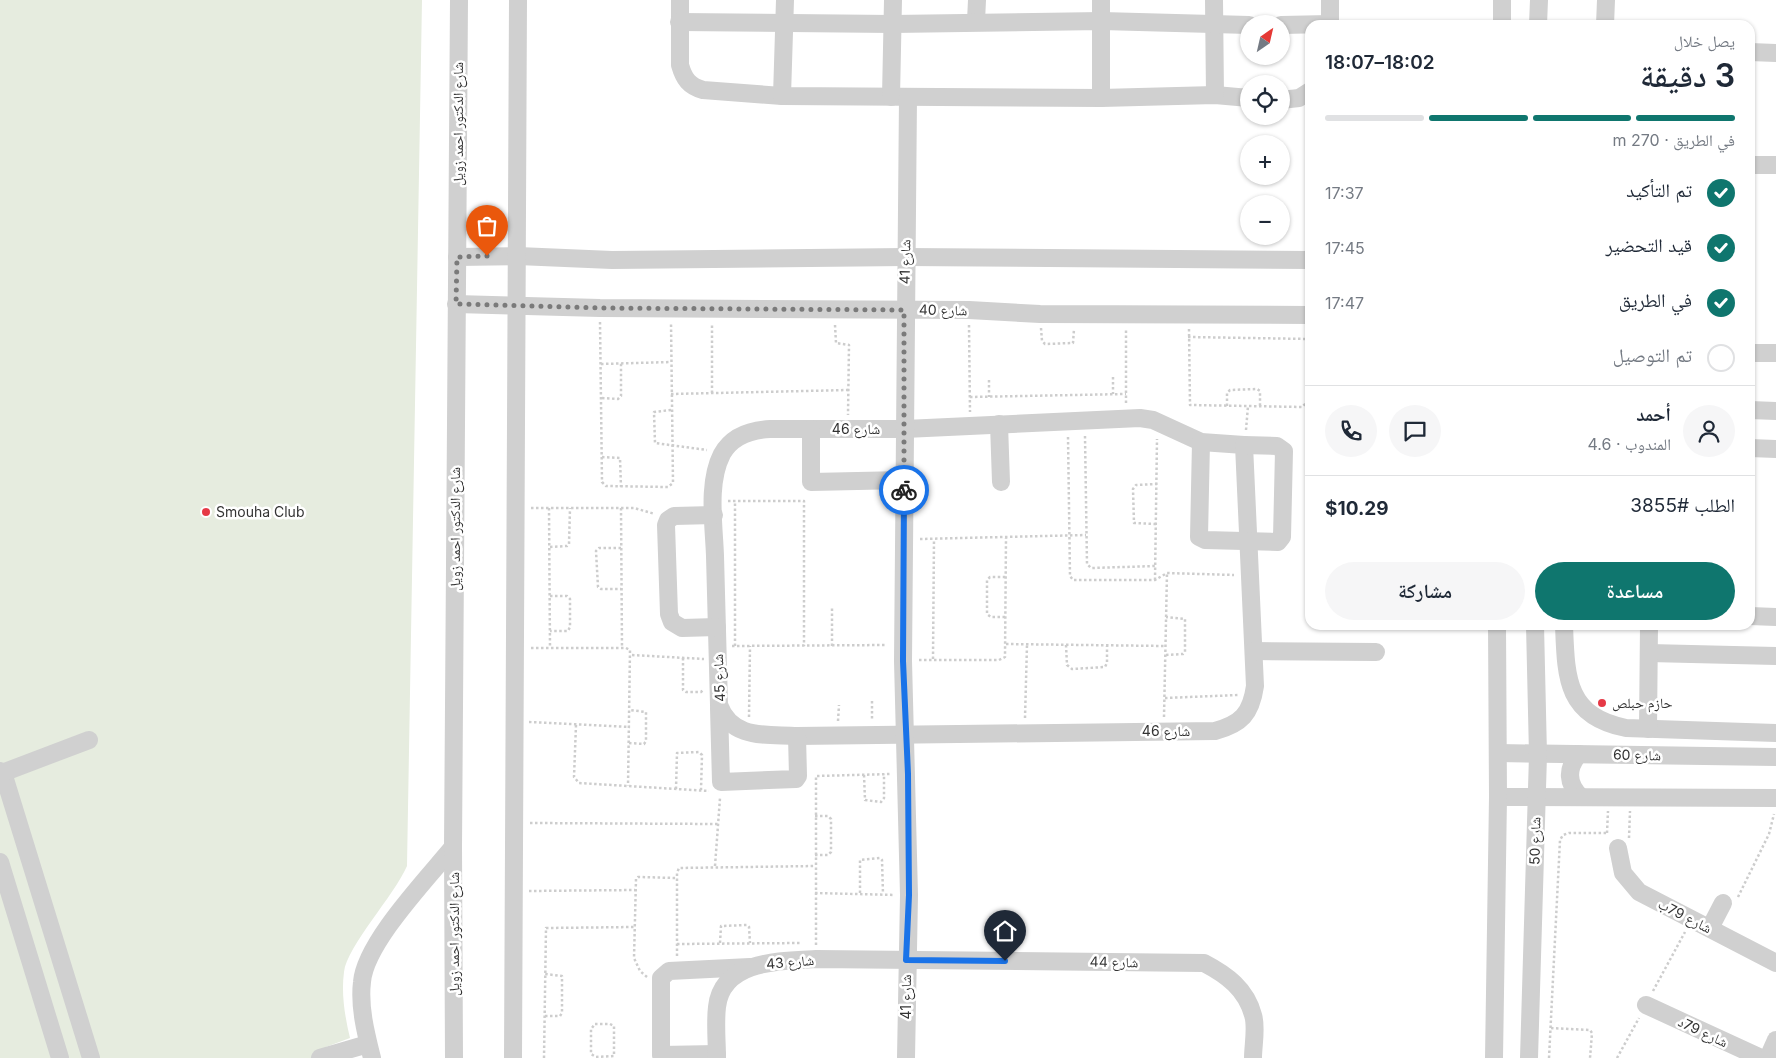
<!DOCTYPE html>
<html lang="ar">
<head>
<meta charset="utf-8">
<style>
	body { margin:0; font-family:Inter,"Noto Naskh Arabic",sans-serif; background:#f6f6f7; color:#1f2937; direction:rtl; height:100vh; display:flex; flex-direction:column; font-size:19px; white-space:nowrap }
	* { box-sizing:border-box; margin:0 }
	p { font-size:16px; color:#747a83 }
	.icon { flex:none; width:28px; height:28px; fill:none; stroke:currentColor; stroke-width:2; stroke-linecap:round; stroke-linejoin:round }
	.map { position:relative; flex:1; overflow:hidden; direction:ltr }
	.sheet { position:absolute; left:1305px; top:20px; width:450px; height:610px; display:flex; flex-direction:column; background:#fff; border-radius:15px; box-shadow:0 1px 4px #0004; direction:rtl }
	.sheet>* { flex:none }
	.needle { width:32px; rotate:34deg }
	.tools { position:absolute; left:1240px; top:15px; display:grid; gap:10px }
	.tools a { display:grid; place-items:center; width:50px; height:50px; border-radius:50%; background:#fff; box-shadow:0 1px 4px #0004; font-size:25px }
	.pin { position:absolute; display:grid; place-items:center; width:42px; height:42px; color:#fff; margin:-51px -21px; border-radius:50% 50% 50% 0; rotate:-45deg; box-shadow:0 0 5px #0007 }
	.pin .icon { rotate:45deg }
	.courier { position:absolute; display:grid; place-items:center; width:50px; height:50px; margin:-25px; border:4px solid #1a73e8; border-radius:50%; background:#fff; color:#222; box-shadow:0 1px 6px #0007 }
	.headline em { font-style:normal; font-weight:600 }
	.headline div { display:flex; flex-direction:column-reverse }
	.headline { display:flex; align-items:center; justify-content:space-between; height:85px; padding:0 20px }
	h1 { font-size:32px; font-weight:600; line-height:38px }
	.bar { display:grid; grid-template-columns:repeat(4,1fr); gap:8px 5px; align-content:center; height:60px; padding:0 20px }
	.bar i { height:6px; border-radius:4px; background:#e0e1e3 }
	.bar .on { background:#0f766e }
	.bar p { grid-column:span 4 }
	.line { display:flex; align-items:center; gap:12px; padding:0 20px; border-top:1px solid #e0e1e3 }
	.line div { flex:1 }
	.round { display:grid; place-items:center; flex:none; width:52px; height:52px; border-radius:26px; background:#f6f6f7 }
	ol { padding:0 20px; list-style:none }
	li { display:flex; align-items:center; gap:15px; height:55px }
	li p { margin-inline-start:auto }
	li .icon { padding:5px; border-radius:50%; background:#0f766e; color:#fff; stroke-width:4 }
	li:last-child { color:#747a83 }
	li i { width:28px; height:28px; border:2px solid #e0e1e3; border-radius:50% }
	.primary-button { display:flex; gap:10px; margin-top:auto; padding:10px 20px }
	.primary-button a { flex:1; height:58px; border-radius:30px; background:#0f766e; color:#fff; font-size:20px; font-weight:600; line-height:58px; text-align:center }
	.primary-button a+a { background:#f6f6f7; color:#1f2937 }
	.map>svg:first-child { display:block }
	.green { fill:#e6ecdf }
	.lines { fill:none; stroke-linecap:round; stroke-linejoin:round }
	.path { stroke:#cdcdcd; stroke-width:2.5; stroke-dasharray:2.5 2.5; stroke-linecap:butt }
	.minor { stroke:#d0d0d0; stroke-width:18 }
	.done { stroke:#7a7a7a; stroke-width:5; stroke-dasharray:0 9 }
	.route { stroke:#1a73e8; stroke-width:6 }
	.poi-dot { fill:#e63946; stroke:#fff; stroke-width:2 }
	.labels { text-anchor:middle; stroke-width:5; stroke-linejoin:round; paint-order:stroke }
	.street-label { font-size:14px; fill:#333; stroke:#fff }
	.poi-label { font-size:14px; fill:#333; stroke:#fff; text-anchor:start }
</style>
</head>
<body>
<div class="map">
<svg width="1776" height="1058" viewBox="0 0 1776 1058">
	<rect width="100%" height="100%" fill="#fff"/>
	<path class="green" d="M0,0H422L407,866C394,896 347,946 344,972C341,994 345,1017 350,1038L326,1047L329,1058H0Z"/>
	<g class="lines">
		<g class="path">
			<path d="M600,322L602,482L606,486L668,487L673,483L671,323"/>
			<path d="M835,325L836,343L849,345L848,415"/>
			<path d="M969,325L970,412"/>
			<path d="M1041,328L1042,341L1045,344L1073,343L1074,329"/>
			<path d="M1189,329L1190,405L1302,407L1308,401L1309,330"/>
			<path d="M1188,337L1309,339"/>
			<path d="M601,364L671,362"/>
			<path d="M1113,377V394"/>
			<path d="M989,380V397"/>
			<path d="M712,393V324"/>
			<path d="M671,394L849,390"/>
			<path d="M970,397L1126,394"/>
			<path d="M602,398L618,399L621,396V363"/>
			<path d="M1126,403V328"/>
			<path d="M1227,406V393L1230,390L1257,389L1260,391V406"/>
			<path d="M671,410L654,412L655,443L707,450"/>
			<path d="M1246,430L1248,406"/>
			<path d="M1085,436L1087,564L1091,568L1156,566"/>
			<path d="M1068,437L1070,576L1073,580H1155L1167,573L1234,575"/>
			<path d="M602,457L620,458L621,487"/>
			<path d="M728,501H804V646"/>
			<path d="M531,508H634L655,514"/>
			<path d="M549,508L550,648"/>
			<path d="M621,508L622,648"/>
			<path d="M1156,524L1134,523L1133,489L1136,485L1157,484"/>
			<path d="M920,539L1086,535"/>
			<path d="M550,547L567,546L569,544L570,508"/>
			<path d="M621,548H599L596,551L598,587L601,589H621"/>
			<path d="M1155,580L1157,439"/>
			<path d="M550,596H567L570,599V627L568,631H550"/>
			<path d="M1005,617H991L987,614V580L990,577H1006"/>
			<path d="M1006,644L1165,646"/>
			<path d="M1066,645L1067,665L1072,669L1105,667L1107,663V646"/>
			<path d="M732,646L887,645"/>
			<path d="M735,646V501"/>
			<path d="M832,646V606"/>
			<path d="M531,648H626L630,650L628,786"/>
			<path d="M632,655L704,659"/>
			<path d="M1166,655L1183,654L1185,652V619L1166,617"/>
			<path d="M683,658V690L686,692H701L703,690"/>
			<path d="M933,659L934,539"/>
			<path d="M919,660H999L1005,657L1006,538"/>
			<path d="M1165,698L1238,695"/>
			<path d="M872,701V720"/>
			<path d="M749,717L750,646"/>
			<path d="M1164,717L1167,573"/>
			<path d="M1025,718L1027,645"/>
			<path d="M838,721L839,705"/>
			<path d="M529,722L630,727"/>
			<path d="M576,725L574,777L579,783L709,791"/>
			<path d="M629,743L644,744L646,741V712L630,710"/>
			<path d="M864,775L865,800L881,802L884,798V774"/>
			<path d="M817,776L891,774"/>
			<path d="M676,789L677,753L699,752L702,755L701,790"/>
			<path d="M815,816H828L831,819V852L828,855H815"/>
			<path d="M530,823L718,824"/>
			<path d="M1607,833L1608,811"/>
			<path d="M1629,838L1630,811"/>
			<path d="M715,866L720,798"/>
			<path d="M529,891L635,890"/>
			<path d="M815,893L895,895"/>
			<path d="M860,893V860L880,858L882,860L883,894"/>
			<path d="M1738,897L1769,834L1774,814"/>
			<path d="M720,943L721,926L747,925L749,927L750,943"/>
			<path d="M677,944L802,943"/>
			<path d="M816,945V776"/>
			<path d="M677,956V873L679,868L815,866"/>
			<path d="M647,977L640,971L634,958L636,879L638,877L677,878"/>
			<path d="M1653,991L1685,932"/>
			<path d="M545,1016H560L562,1013V976L545,974"/>
			<path d="M595,1024H610L614,1026V1056L596,1057L591,1054V1029Z"/>
			<path d="M1551,1028L1590,1030L1592,1033L1590,1058"/>
			<path d="M544,1058L546,928L634,927"/>
			<path d="M1549,1058L1560,840L1563,835L1569,833H1607"/>
			<path d="M1617,1058L1639,1018"/>
		</g>
		<g class="minor">
			<path d="M680,0V65C684,79 689,86 703,90L782,96L1101,98L1215,95L1249,98"/>
			<path d="M1214,0L1215,95"/>
			<path d="M976,21L977,0"/>
			<path d="M679,22L893,24L1102,21L1249,25"/>
			<path d="M1281,25L1330,24"/>
			<path d="M1330,25V0"/>
			<path d="M1502,25V0"/>
			<path d="M1538,25L1539,0"/>
			<path d="M1605,25L1606,0"/>
			<path d="M1750,52L1776,53"/>
			<path d="M782,96L785,0"/>
			<path d="M891,97L893,0"/>
			<path d="M1101,98V0"/>
			<path d="M1281,100L1299,98L1310,91"/>
			<path d="M1750,165H1776"/>
			<path d="M457,257L518,256L612,260L905,257L1310,260"/>
			<path d="M456,304L600,308L969,310L1040,314L1310,315"/>
			<path d="M1750,353H1776"/>
			<path d="M1750,410L1776,411"/>
			<path d="M1140,418L1153,420L1201,442L1244,445L1255,686C1251,714 1241,724 1215,731L797,736C766,734 732,740 719,705C718,655 716,606 715,556C714,525 707,483 722,454C732,436 750,430 770,429H905Z"/>
			<path d="M999,424L1001,482"/>
			<path d="M811,429V482L904,480"/>
			<path d="M1201,442L1199,537L1205,540L1278,542L1282,537L1284,451L1277,446L1244,445"/>
			<path d="M1750,448L1776,449"/>
			<path d="M714,515L674,516L668,520L666,525L669,614L672,622L682,628L717,627"/>
			<path d="M1750,616L1776,617"/>
			<path d="M1564,625C1566,678 1566,716 1626,728L1776,733"/>
			<path d="M1254,651L1376,652"/>
			<path d="M1649,653L1776,656"/>
			<path d="M719,708L721,782L796,779L798,776L797,736"/>
			<path d="M1648,729L1649,625"/>
			<path d="M1498,753L1776,757"/>
			<path d="M1579,754C1566,769 1567,784 1581,797"/>
			<path d="M0,771L4,776L91,1058"/>
			<path d="M2,773L89,740"/>
			<path d="M1498,797L1776,798"/>
			<path d="M1618,848L1623,873L1639,892L1776,963"/>
			<path d="M0,862L60,1058"/>
			<path d="M1710,928L1723,903"/>
			<path d="M1646,1005L1761,1058"/>
			<path d="M717,1054L661,1055V978L669,971L750,967"/>
			<path d="M320,1058L368,1044"/>
			<path d="M372,1058C366,1034 359,1007 362,982C365,943 427,879 453,847"/>
			<path d="M454,1058L453,847L459,0"/>
			<path d="M513,1058L518,0"/>
			<path d="M717,1058C717,1042 715,1024 717,1007C722,960 781,961 816,959L1204,963C1227,975 1246,989 1253,1015C1257,1027 1253,1045 1253,1058"/>
			<path d="M906,1058L909,895L903,661L908,97"/>
			<path d="M1494,1058L1498,797L1497,625"/>
			<path d="M1529,1058L1538,755L1535,625"/>
			<path d="M1768,1058L1776,1040"/>
		</g>
	</g>
	<g class="lines">
		<path class="done" d="M487,256L457,257L456,304L600,308L904,310V490"/>
		<path class="route" d="M904,490L903,661L908,774L909,895L906,960L1005,961"/>
	</g>
	<g class="poi-dot">
		<circle cx="206" cy="512" r="5"/>
		<circle cx="1602" cy="703" r="5"/>
	</g>
	<g class="labels">
		<g class="street-label">
			<text transform="translate(458 124) rotate(-90)" y="5">شارع الدكتور احمد زويل</text>
			<text transform="translate(905 262) rotate(-89)" y="5">شارع 41</text>
			<text transform="translate(943 310) rotate(1)" y="5">شارع 40</text>
			<text x="856" y="434">شارع 46</text>
			<text transform="translate(455 529) rotate(-90)" y="5">شارع الدكتور احمد زويل</text>
			<text transform="translate(719 678) rotate(-93)" y="5">شارع 45</text>
			<text x="1166" y="736">شارع 46</text>
			<text transform="translate(1637 755) rotate(1)" y="5">شارع 60</text>
			<text transform="translate(1535 841) rotate(-89)" y="5">شارع 50</text>
			<text transform="translate(1685 916) rotate(27)" y="5">شارع 79ب</text>
			<text transform="translate(454 934) rotate(-90)" y="5">شارع الدكتور احمد زويل</text>
			<text transform="translate(790 962) rotate(-5)" y="5">شارع 43</text>
			<text transform="translate(1114 962) rotate(1)" y="5">شارع 44</text>
			<text transform="translate(906 997) rotate(-90)" y="5">شارع 41</text>
			<text transform="translate(1703 1032) rotate(25)" y="5">شارع 79د</text>
		</g>
		<g class="poi-label">
			<text x="216" y="517">Smouha Club</text>
			<text x="1612" y="708">حازم حبلص</text>
		</g>
	</g>
</svg>
<div class="tools">
<a><svg class="needle" viewBox="-14 -14 28 28"><path d="M0-13l5 13h-10z" fill="#e53935"/><path d="M0 13l5-13h-10z" fill="#747a83"/></svg></a>
<a><svg class="icon" aria-label="locate" viewBox="0 0 24 24"><circle cx="12" cy="12" r="6"/><path d="M12 2v4M12 18v4M2 12h4M18 12h4"/></svg></a>
<a>+</a>
<a>−</a>
</div>
<div class="pin" style="left:487px;top:256px;background:#ea580c"><svg class="icon" aria-label="bag" viewBox="0 0 24 24"><path d="M5 8h14l-1 12H6zM9 8a3 3 0 0 1 6 0"/></svg></div>
<div class="pin" style="left:1005px;top:961px;background:#1f2937"><svg class="icon" aria-label="home" viewBox="0 0 24 24"><path d="M3 11l9-7 9 7M6 9v11h12V9"/></svg></div>
<div class="courier" style="left:904px;top:490px"><svg class="icon" aria-label="bike" viewBox="0 0 24 24"><circle cx="6" cy="16" r="4"/><circle cx="18" cy="16" r="4"/><path d="M6 16l4-8h5l3 8M10 8l3 8H6M13 5h3"/></svg></div>
<section class="sheet">
<div class="headline"><div><h1>3 دقيقة</h1><p>يصل خلال</p></div><em>18:02–18:07</em></div>
<div class="bar"><i class="on"></i><i class="on"></i><i class="on"></i><i></i><p>في الطريق · 270 m</p></div>
<ol>
<li><svg class="icon" aria-label="check" viewBox="0 0 24 24"><path d="M5 12l5 5 9-10"/></svg>تم التأكيد<p>17:37</p></li>
<li><svg class="icon" aria-label="check" viewBox="0 0 24 24"><path d="M5 12l5 5 9-10"/></svg>قيد التحضير<p>17:45</p></li>
<li><svg class="icon" aria-label="check" viewBox="0 0 24 24"><path d="M5 12l5 5 9-10"/></svg>في الطريق<p>17:47</p></li>
<li><i></i>تم التوصيل</li>
</ol>
<div class="line" style="height:90px"><a class="round"><svg class="icon" aria-label="person" viewBox="0 0 24 24"><circle cx="12" cy="8" r="4"/><path d="M4 21q1-7 8-7t8 7"/></svg></a><div><b>أحمد</b><p>المندوب · 4.6</p></div><a class="round"><svg class="icon" aria-label="chat" viewBox="0 0 24 24"><path d="M4 5h16v11H9l-5 4z"/></svg></a><a class="round"><svg class="icon" aria-label="phone" viewBox="0 0 24 24"><path d="M5 4h4l2 5-3 2q2 4 5 5l2-3 5 2v4C11 20 4 13 5 4z"/></svg></a></div>
<div class="line" style="height:65px"><div>الطلب #3855</div><b>$10.29</b></div>
<div class="primary-button"><a>مساعدة</a><a>مشاركة</a></div>
</section>
</div>
</body>
</html>
